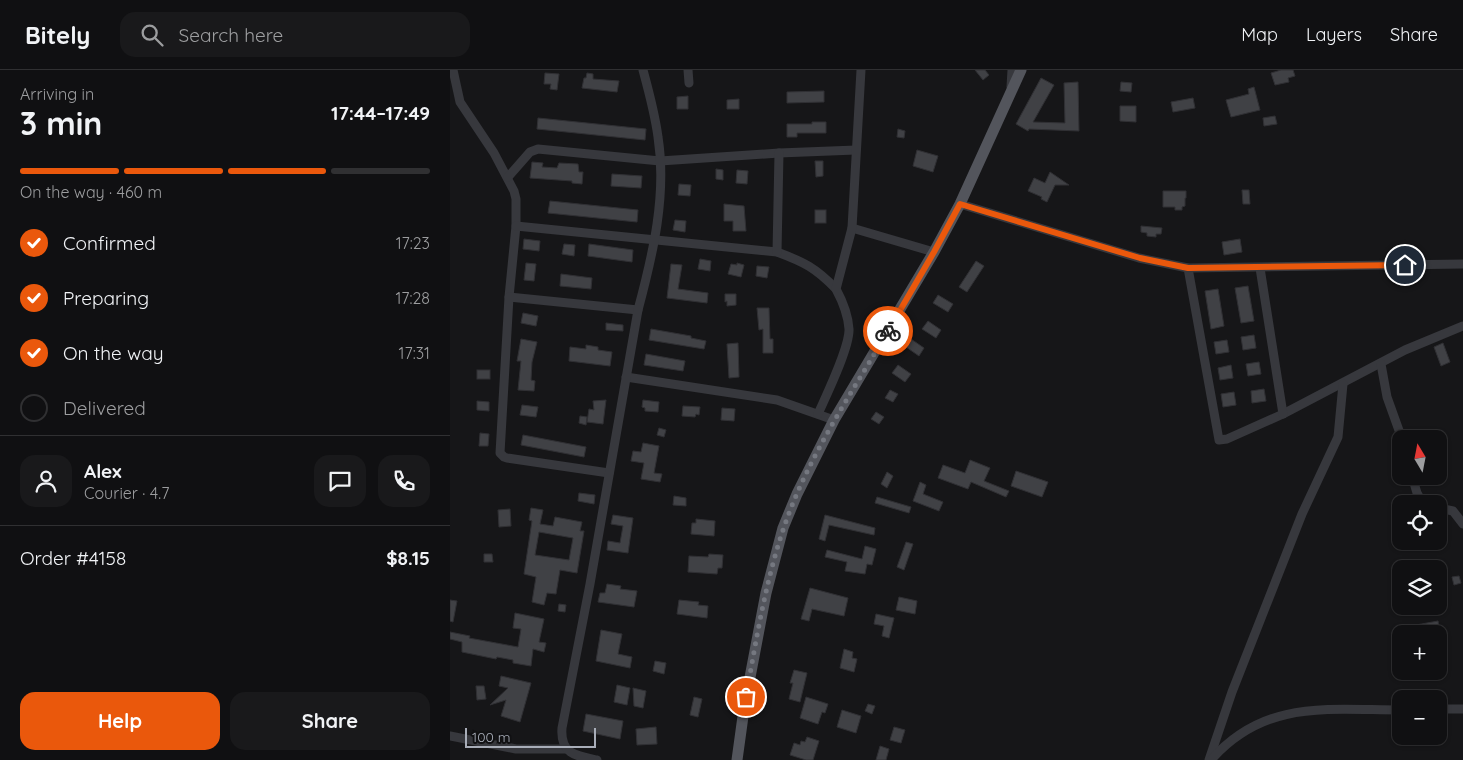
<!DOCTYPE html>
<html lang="en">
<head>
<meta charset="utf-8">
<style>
	body { margin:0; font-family:Quicksand,sans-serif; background:#19191b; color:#f1f3f6; height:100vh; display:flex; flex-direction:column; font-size:19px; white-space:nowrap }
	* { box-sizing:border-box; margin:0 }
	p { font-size:16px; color:#9c9d9f }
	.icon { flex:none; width:28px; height:28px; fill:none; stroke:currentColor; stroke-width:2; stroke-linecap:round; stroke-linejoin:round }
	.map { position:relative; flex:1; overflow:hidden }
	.side { display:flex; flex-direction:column; background:#101012; width:450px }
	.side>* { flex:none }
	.needle { width:32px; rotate:350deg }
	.buttons { position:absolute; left:942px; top:360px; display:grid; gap:10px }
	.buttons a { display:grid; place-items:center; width:55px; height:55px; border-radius:10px; background:#101012; box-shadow:0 1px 4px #0004,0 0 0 1px #303032; font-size:25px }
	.scale { position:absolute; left:15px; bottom:12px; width:131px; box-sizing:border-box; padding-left:5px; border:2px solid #a8adb8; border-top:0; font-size:14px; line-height:18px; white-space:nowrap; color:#a8adb8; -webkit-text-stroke:4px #111113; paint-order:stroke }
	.pin { position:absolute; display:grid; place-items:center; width:42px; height:42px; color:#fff; margin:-21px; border:2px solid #fff; border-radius:50%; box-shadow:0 1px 5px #0007 }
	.courier { position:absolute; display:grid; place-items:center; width:50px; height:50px; margin:-25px; border:4px solid #ea580c; border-radius:50%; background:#fff; color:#222; box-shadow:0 1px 6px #0007 }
	.overview em { font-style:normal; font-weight:700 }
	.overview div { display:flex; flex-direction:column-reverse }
	.overview { display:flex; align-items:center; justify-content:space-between; height:85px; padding:0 20px }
	h1 { font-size:32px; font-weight:700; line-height:38px }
	.bar { display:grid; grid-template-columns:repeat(4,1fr); gap:8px 5px; align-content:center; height:60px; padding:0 20px }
	.bar i { height:6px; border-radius:4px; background:#303032 }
	.bar .selected { background:#ea580c }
	.bar p { grid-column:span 4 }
	.line { display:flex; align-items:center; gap:12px; padding:0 20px; border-top:1px solid #303032 }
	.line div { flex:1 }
	.round { display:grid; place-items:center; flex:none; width:52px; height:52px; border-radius:15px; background:#19191b }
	ol { padding:0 20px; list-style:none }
	li { display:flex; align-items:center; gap:15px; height:55px }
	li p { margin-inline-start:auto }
	li .icon { padding:5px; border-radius:50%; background:#ea580c; color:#fff; stroke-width:4 }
	li:last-child { color:#9c9d9f }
	li i { width:28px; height:28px; border:2px solid #303032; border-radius:50% }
	.button { display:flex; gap:10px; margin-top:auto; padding:10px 20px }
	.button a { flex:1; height:58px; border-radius:15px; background:#ea580c; color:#fff; font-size:20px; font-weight:700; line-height:58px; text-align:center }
	.button a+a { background:#19191b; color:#f1f3f6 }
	header { display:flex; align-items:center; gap:30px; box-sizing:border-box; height:70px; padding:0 25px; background:#101012; border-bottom:1px solid #303032 }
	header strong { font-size:24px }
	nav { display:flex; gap:28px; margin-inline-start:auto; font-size:18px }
	.search { width:350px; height:45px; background:#19191b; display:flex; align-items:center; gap:12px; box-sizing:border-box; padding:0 18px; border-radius:15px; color:#9c9d9f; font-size:19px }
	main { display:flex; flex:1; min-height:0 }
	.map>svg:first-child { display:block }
	.building { fill:#404145; stroke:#303034; fill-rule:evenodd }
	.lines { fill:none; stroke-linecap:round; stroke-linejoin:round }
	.minor { stroke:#37383d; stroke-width:9 }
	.major { stroke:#53555c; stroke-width:11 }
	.done { stroke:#757880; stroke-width:5; stroke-dasharray:0 9 }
	.route { stroke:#ea580c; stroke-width:6 }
</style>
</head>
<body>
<header>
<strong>Bitely</strong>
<div class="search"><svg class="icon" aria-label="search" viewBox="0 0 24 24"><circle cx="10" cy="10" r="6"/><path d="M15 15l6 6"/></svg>Search here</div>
<nav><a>Map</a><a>Layers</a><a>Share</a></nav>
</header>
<main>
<section class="side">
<div class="overview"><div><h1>3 min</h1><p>Arriving in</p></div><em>17:44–17:49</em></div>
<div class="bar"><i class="selected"></i><i class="selected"></i><i class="selected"></i><i></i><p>On the way · 460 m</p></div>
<ol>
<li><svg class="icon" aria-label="check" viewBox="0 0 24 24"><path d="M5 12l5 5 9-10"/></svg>Confirmed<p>17:23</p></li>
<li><svg class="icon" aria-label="check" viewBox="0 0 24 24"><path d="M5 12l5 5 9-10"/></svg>Preparing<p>17:28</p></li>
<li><svg class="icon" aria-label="check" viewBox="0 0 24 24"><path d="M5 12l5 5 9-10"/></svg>On the way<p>17:31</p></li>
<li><i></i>Delivered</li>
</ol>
<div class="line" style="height:90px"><a class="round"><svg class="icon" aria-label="person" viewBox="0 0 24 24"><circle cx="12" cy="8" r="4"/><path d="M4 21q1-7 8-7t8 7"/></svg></a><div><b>Alex</b><p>Courier · 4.7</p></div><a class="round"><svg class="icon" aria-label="chat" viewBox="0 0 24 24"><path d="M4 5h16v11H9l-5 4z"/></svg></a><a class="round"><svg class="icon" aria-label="phone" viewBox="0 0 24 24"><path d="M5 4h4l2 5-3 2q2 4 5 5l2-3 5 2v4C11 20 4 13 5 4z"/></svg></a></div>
<div class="line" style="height:65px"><div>Order #4158</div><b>$8.15</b></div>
<div class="button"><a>Help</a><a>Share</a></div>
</section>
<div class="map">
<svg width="1013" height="690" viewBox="0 0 1013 690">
	<rect width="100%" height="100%" fill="#161618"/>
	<g class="building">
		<path d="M525,0H535L539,5L533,10Z"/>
		<path d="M831,0H843L845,6L838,8L839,12L825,15L821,3Z"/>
		<path d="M95,3L109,4L107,20L100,19L101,14H94Z"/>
		<path d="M137,3L143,4V9L169,11L167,22L132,18L134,8H136Z"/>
		<path d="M591,8L604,15L583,52L615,53L614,13L628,12L629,61L579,59L578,61L566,54Z"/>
		<path d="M671,12L682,13L681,22L670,21Z"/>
		<path d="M804,17L810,40L781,47L776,30L799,24L798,19Z"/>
		<path d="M374,21V32L337,33V22Z"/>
		<path d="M238,26V39H227V27Z"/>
		<path d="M743,28L745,38L723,42L721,32Z"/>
		<path d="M289,29V39H277V30Z"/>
		<path d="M670,36H686V52L670,51Z"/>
		<path d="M825,46L827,54L814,56L813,48Z"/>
		<path d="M88,48L196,59L195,70L87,59Z"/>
		<path d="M362,52H376V63H347V67H337V54H362Z"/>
		<path d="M448,59L455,61L454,68L447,67Z"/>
		<path d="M467,80L488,86L483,102L463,96Z"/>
		<path d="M365,91H373V106L366,107Z"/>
		<path d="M82,92L93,93L92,97L107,98L109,93L128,94L129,102H133L132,114L122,113V111L80,108Z"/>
		<path d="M266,99L273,100V110L266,109Z"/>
		<path d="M287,100L298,101L297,114L286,113Z"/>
		<path d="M600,102L619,115H605L597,132L591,129L592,127L578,121L584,108L595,113Z"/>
		<path d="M162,104L192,106L191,118L161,116Z"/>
		<path d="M229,114L241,115L240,126L228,125Z"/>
		<path d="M792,120H799L800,134H793Z"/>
		<path d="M713,121H736V128H735V136L732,137V140H725V137H713Z"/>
		<path d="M100,131L188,140L187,152L98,143Z"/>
		<path d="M274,134L294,136L296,161H283V151H274Z"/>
		<rect x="365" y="140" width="11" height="13"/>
		<path d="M225,150L236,151L235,162L223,160Z"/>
		<path d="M691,156L712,158L711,164H706V167L697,166V163L691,162Z"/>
		<path d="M74,169L90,171L89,181L73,179Z"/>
		<path d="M790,169L792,182L774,185L772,172Z"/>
		<path d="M114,174L125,175L124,186L112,184Z"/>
		<path d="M139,174L183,180L182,192L138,186Z"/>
		<path d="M250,189L261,191L260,201L248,199Z"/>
		<path d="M526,191L534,196L517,222L509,217Z"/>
		<path d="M76,193L86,194L84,211L74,210Z"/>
		<path d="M287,193L294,195L291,207L278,204L281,194L287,195Z"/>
		<path d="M221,194L232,195L228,219L258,223L257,233L217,228Z"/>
		<path d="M307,196L319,197L317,208L306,206Z"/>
		<path d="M111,204L142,208L141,219L110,216Z"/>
		<path d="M798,216L804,251L791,253L785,218Z"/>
		<path d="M768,219L774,256L761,259L755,221Z"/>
		<path d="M275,224H286V235L277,236V231L275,232Z"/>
		<path d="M488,225L503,234L498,242L483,233Z"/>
		<path d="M307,238H319L320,269H323V283H313V259L309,260Z"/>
		<path d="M73,243L88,246L86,256L71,253Z"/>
		<path d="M478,251L491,260L486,268L472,259Z"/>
		<path d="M156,253L173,255V261L156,260Z"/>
		<path d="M201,259L241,266V268L256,271L254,279L199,270Z"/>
		<path d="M804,265L806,278L793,280L791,267Z"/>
		<path d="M71,269L87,272L82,292L81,310L85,311L84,321L68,320L71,291H67Z"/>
		<path d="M461,269L474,278L469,286L456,277Z"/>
		<path d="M777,270L779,282L766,284L764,272Z"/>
		<path d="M288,273L289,307L279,308L277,274Z"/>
		<path d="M993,273L1000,292L991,296L984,277Z"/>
		<path d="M136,275L148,277V280L162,282L160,296L119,291L120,277L136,279Z"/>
		<path d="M196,284L235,291L233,301L194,295Z"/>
		<path d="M809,292L811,304L798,306L796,294Z"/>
		<path d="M448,295L461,304L455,312L442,303Z"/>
		<path d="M781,295L783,308L770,310L768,298Z"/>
		<rect x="27" y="300" width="13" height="9"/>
		<path d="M814,319L816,331L802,333L801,321Z"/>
		<path d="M440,320L448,324L443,332L435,328Z"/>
		<path d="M784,322L786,335L773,337L771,324Z"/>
		<path d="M156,330L153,354L137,352L139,339L144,340L143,331Z"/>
		<path d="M193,330L209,332L208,342L195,341V338L192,337Z"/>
		<path d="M27,331L39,332V341L27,340Z"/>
		<path d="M72,335L88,337L86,347L70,345Z"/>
		<path d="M233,336L250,337L249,345L246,344L245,347L232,346Z"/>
		<path d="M272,338L285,339L284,351L271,350Z"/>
		<path d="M426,342L434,347L429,354L421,349Z"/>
		<path d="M130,346L137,347L136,355L129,353Z"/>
		<path d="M209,358L216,360L214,367L207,365Z"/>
		<path d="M30,363L39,364L38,376H29Z"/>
		<path d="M73,365L136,377L134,387L71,375Z"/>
		<path d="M193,373L209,376L204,403L212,404L210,412L191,409L194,393L181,391L183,381L191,382Z"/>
		<path d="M520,390L540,398L534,411L559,421L556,427L521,412L518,419L488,408L493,395L515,403Z"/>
		<path d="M566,401L598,412L592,427L561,416Z"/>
		<path d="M437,402L443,406L437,418L431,414Z"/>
		<path d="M470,412L476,415L473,424L493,432L489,441L463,431Z"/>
		<path d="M129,423L145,425L144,434L128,431Z"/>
		<path d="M224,426L236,428V436L223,435Z"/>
		<path d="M427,427L461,437L459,443L425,433Z"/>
		<path d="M81,438L93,440L90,454L103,456L105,447L132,452L130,461H134L127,503L110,500L106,524L97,523L94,535L82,532L86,507L74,504L82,451L79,450ZM89,462L123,468L119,490L85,485Z"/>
		<path d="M60,439L61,456L49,457L48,440Z"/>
		<path d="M163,445L183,448L178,483L157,480L158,471L170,473L173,456L161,454Z"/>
		<path d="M375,445L425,458L424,465L379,455L375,471L369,469Z"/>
		<path d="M246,449L265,451L264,466L241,464L242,453H246Z"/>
		<path d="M456,472L463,474L454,500L447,497Z"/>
		<path d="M415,476L426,479L422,495L417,494L415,504L395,501L397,492L375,487L377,480L412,489Z"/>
		<path d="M34,484H42L43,492H34Z"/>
		<path d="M259,484L273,485L272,498H268L267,504L238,502L239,486L258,487Z"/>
		<path d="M1009,506L1011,513L1004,515L1002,507Z"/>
		<path d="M157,514L171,516L170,519L187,521L184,537L148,532L150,523H155Z"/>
		<path d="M360,518L398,528L394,546L362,539L359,551L351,549Z"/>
		<path d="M449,527L467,531L465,544L446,540Z"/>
		<path d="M0,530L7,531L3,552L0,551Z"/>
		<path d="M229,530L249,532L248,535L258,536L257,548L227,544Z"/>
		<path d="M109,534L116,535L115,542L108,541Z"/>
		<path d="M65,543L94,549L89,572L96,573L94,582L83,579L81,596L63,593V590L47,587L46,589L12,582V572L0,569V562L20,566L19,568L68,577L71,559L63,558Z"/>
		<path d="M426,544L444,548L439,568L432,566L434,556L424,554Z"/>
		<path d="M988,551L990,564H954V561L967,558L966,555Z"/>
		<path d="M151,560L172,564L168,584L182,587L180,598L146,591Z"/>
		<path d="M394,579L403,582L402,588L407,589L404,602L390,598Z"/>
		<path d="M205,591L216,593L214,604L203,601Z"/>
		<path d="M344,600L357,603L350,632L339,629L343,613H340Z"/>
		<path d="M51,606L81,613L70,652L51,646L56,630L40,635L58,618L49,616Z"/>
		<path d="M167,615L180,618L177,635L164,632Z"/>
		<path d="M26,616H34L36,629L27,630Z"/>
		<path d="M183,618L196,621L193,638L184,636Z"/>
		<path d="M244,627L252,629L248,647L240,645Z"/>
		<path d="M356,627L378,634L375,643L372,642L368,654L350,648Z"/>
		<path d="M418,634L425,636L422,644L415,641Z"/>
		<path d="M392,640L411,646L406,663L387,657Z"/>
		<path d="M136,644L173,651L170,669L133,661Z"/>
		<path d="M206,657L207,674L187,675L186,659Z"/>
		<path d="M444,657L455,660L451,673L440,670Z"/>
		<path d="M357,667L369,671L363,690H356L340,685L344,673L350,675L351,671L355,672Z"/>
		<path d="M430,676L439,679L436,690H426Z"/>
	</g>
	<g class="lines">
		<g class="minor">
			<path d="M3,0L10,32L44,83L64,121L66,129V156L59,227"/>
			<path d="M238,0L239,13"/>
			<path d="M561,17L562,0"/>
			<path d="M58,107L80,82L88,79L210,91L329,83L406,80"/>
			<path d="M510,134L689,188L738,198L1013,194"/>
			<path d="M66,156L327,182C354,192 366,198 386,219"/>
			<path d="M402,158L484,182"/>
			<path d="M327,182L329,83"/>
			<path d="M738,198L769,370L777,369L833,344L955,280L1013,256"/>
			<path d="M810,198L833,344"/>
			<path d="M931,294L937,327L951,366V384"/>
			<path d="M176,307L327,330L384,350"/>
			<path d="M368,344C376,326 400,277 399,259C398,244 393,232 386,219L402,158L411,0"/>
			<path d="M159,403L57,388L54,387L50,383L59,227L188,240"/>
			<path d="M962,406L967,423L973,434"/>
			<path d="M989,438L1003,441L1013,454"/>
			<path d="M989,639H1013"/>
			<path d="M0,666L66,679H116"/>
			<path d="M147,690C126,686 110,684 112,658L140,514L188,240C203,184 217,125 208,67C205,44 199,22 193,0"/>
			<path d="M759,690L782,622L852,444L888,367L893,314"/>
			<path d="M761,690C815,629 878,640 951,640"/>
		</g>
		<path class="major" d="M287,690L294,639L316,523L333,458L347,424L384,350L484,182L510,134L571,0"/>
	</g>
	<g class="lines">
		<path class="done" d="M296,627C306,571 315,514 333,460C357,388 400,326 438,261"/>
		<path class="route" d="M438,261L484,182L510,134L690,188L738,198L955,195"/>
	</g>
</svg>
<div class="buttons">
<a><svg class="needle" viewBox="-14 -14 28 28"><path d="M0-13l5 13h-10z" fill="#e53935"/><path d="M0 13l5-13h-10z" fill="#9c9d9f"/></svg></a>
<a><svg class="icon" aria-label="locate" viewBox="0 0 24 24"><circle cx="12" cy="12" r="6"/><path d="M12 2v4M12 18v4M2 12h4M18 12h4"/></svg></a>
<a><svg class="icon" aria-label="layers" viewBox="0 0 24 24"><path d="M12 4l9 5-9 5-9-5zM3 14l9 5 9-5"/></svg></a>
<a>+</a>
<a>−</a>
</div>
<div class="scale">100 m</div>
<div class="pin" style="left:296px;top:627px;background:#ea580c"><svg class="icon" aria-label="bag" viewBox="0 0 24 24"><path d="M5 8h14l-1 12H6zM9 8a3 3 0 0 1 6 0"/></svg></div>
<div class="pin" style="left:955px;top:195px;background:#1f2937"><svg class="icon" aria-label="home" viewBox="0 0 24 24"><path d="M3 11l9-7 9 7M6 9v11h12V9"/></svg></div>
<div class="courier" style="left:438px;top:261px"><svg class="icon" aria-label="bike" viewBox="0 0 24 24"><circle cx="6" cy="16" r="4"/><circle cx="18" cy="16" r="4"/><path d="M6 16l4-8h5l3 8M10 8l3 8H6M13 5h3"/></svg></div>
</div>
</main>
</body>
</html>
